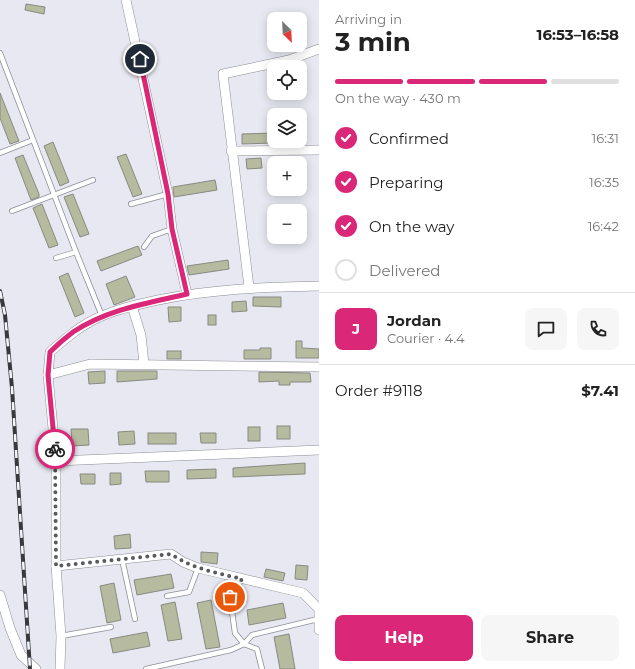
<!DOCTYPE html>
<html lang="en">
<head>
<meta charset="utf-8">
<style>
	body { margin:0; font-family:Montserrat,sans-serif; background:#f6f6f6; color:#222; height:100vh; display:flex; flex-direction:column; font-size:15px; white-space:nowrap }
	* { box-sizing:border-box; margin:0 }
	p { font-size:13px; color:#767676 }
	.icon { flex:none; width:22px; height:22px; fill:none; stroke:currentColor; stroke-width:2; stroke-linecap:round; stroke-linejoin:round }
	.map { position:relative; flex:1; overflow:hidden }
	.side { display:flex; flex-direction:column; background:#fff; width:316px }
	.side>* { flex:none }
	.needle { width:26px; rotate:156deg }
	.fabs { position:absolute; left:267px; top:12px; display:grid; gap:8px }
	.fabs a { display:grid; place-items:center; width:40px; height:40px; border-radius:8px; background:#fff; box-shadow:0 2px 10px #0003; font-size:20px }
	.pin { position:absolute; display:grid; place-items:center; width:34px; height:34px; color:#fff; margin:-17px; border:2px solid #fff; border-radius:50%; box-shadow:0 1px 4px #0007 }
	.courier { position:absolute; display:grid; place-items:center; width:40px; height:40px; margin:-20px; border:3px solid #db2777; border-radius:50%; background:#fff; color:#222; box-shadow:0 1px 5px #0007 }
	.summary em { font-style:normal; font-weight:700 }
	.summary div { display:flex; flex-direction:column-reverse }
	.summary { display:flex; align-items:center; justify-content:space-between; height:68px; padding:0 16px }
	h1 { font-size:26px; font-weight:700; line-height:30px }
	.bar { display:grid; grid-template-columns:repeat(4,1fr); gap:6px 4px; align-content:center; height:48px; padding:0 16px }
	.bar i { height:5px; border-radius:3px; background:#e0e0e0 }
	.bar .current { background:#db2777 }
	.bar p { grid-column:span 4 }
	.line { display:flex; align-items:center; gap:10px; padding:0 16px; border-top:1px solid #e0e0e0 }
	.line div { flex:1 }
	.round { display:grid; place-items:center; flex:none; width:42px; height:42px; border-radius:8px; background:#f6f6f6 }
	ol { padding:0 16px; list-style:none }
	li { display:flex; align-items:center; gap:12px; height:44px }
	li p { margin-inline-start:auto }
	li .icon { padding:4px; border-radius:50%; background:#db2777; color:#fff; stroke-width:4 }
	li:last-child { color:#767676 }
	li i { width:22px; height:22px; border:2px solid #e0e0e0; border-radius:50% }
	.cta { display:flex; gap:8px; margin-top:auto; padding:8px 16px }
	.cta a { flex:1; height:46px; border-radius:8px; background:#db2777; color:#fff; font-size:16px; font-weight:700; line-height:46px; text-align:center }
	.cta a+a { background:#f6f6f6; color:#222 }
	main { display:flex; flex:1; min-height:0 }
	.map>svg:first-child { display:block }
	.building { fill:#b6ba9e; stroke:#888a82 }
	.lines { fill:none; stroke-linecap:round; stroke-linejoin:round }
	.lane-casing { stroke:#8c8e96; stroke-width:6 }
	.street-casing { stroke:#8c8e96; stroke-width:10 }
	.lane { stroke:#fff; stroke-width:4.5 }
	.street { stroke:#fff; stroke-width:9 }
	.rail-casing { stroke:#39393d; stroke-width:4 }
	.rail { stroke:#f4f6fe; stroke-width:2.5; stroke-dasharray:8; stroke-linecap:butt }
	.done { stroke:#595a5f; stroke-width:4; stroke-dasharray:0 7.2 }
	.route { stroke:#db2777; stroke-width:5 }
</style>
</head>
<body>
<main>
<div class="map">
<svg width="319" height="669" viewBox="0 0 319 669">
	<rect width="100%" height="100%" fill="#e7e8f1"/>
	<g class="building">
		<path d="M26,4L45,7L44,14L25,10Z"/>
		<path d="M0,93L19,141L10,144L0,118Z"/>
		<path d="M274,133V143L242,144V134Z"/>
		<path d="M53,142L69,182L60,186L44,146Z"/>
		<path d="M126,154L142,194L133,197L117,157Z"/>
		<path d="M23,155L39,194V197L31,200L15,158Z"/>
		<path d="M261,158L262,168L247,169L246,159Z"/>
		<path d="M215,180L217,190L174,197L173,187Z"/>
		<path d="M73,194L89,234L80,237L64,197Z"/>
		<path d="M42,204L58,245L49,248L33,208Z"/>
		<path d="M138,246L142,255L101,271L97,261Z"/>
		<path d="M228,260L229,269L189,275L187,266Z"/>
		<path d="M68,273L84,313L75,317L59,277Z"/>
		<path d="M126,276L135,297L114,305L106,284Z"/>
		<path d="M253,297H281V307L253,306Z"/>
		<path d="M246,301L247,311L232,312V302Z"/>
		<path d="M168,307H181V321L169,322Z"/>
		<rect x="208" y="315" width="8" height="10"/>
		<path d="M296,341H302V348L319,349V358H296Z"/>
		<path d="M260,348H271V359H244V350H260Z"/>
		<rect x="167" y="351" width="14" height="8"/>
		<path d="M105,371V383L89,384L88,372Z"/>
		<path d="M117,371H157V379L117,382Z"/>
		<path d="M259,372L310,373L311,382H290V385H279V381L259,382Z"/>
		<rect x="277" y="426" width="13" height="13"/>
		<rect x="248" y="427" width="12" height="14"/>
		<path d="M71,429H88L89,445L72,446Z"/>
		<path d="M134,431L135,444L119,445L118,432Z"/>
		<rect x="148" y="433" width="28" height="11"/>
		<path d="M200,433H216V443H201Z"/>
		<path d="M305,463V474L233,477V468Z"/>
		<path d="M216,469V478L187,479V470Z"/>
		<path d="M145,471H169V482H146Z"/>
		<path d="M110,473H121V484L110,485Z"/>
		<path d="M80,474H95V484H81Z"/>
		<path d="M130,534L131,548L115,549L114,536Z"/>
		<path d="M201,552L218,553L217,564L201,562Z"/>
		<path d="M296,565L308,566L307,580L295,579Z"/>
		<path d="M266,569L285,573L283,581L264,577Z"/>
		<path d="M171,574L174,588L137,595L134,580Z"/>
		<path d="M114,583L121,620L107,623L100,586Z"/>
		<path d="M211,600L220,647L206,649L197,603Z"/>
		<path d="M175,602L182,639L168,641L161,605Z"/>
		<path d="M283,603L286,618L249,625L247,610Z"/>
		<path d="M147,632L150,646L113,653L110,639Z"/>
		<path d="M289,634L295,669H280L274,637Z"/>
	</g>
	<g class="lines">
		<g class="lane-casing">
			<g id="lane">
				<path d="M0,53L76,252L102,316"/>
				<path d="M0,153L33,140"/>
				<path d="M131,204L168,194"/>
				<path d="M12,211L93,180"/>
				<path d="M144,247L152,236L172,229"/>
				<path d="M56,258L76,252"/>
				<path d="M122,559L135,619"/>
				<path d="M242,579L230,597L235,633L244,644L252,635L318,619"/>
				<path d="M167,596L189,592L198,568"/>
				<path d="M61,636L111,627"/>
				<path d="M146,669L231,650L244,644L257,649L262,669"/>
			</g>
		</g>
		<g class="street-casing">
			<g id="street">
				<path d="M126,0L168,194L172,229L187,294"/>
				<path d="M231,151L319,150"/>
				<path d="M249,287L223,74L289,60L319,49"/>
				<path d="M132,306L141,335L144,364"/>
				<path d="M48,375L90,364L319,367"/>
				<path d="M56,461L319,450"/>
				<path d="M56,566L171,554L183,562L198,568L303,593L319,609V630"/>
				<path d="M0,595L10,628L21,655L36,669"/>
				<path d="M60,669L61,636L56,566V461L48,375L50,352C66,338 82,324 102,316C120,308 139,304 158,300C212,289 265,287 319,286"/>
			</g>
		</g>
		<use href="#lane" class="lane"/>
		<use href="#street" class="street"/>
		<g class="rail-casing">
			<path id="rail" d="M0,291L5,315L12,388L30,669"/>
		</g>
		<use href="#rail" class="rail"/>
	</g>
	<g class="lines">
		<path class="done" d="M55,449L56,566L171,554C193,569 217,573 242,579L230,597"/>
		<path class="route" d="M55,449L48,375L50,352C57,345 65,338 73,332C108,309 148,303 187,294L172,229L168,194L140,59"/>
	</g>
</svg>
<div class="fabs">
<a><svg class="needle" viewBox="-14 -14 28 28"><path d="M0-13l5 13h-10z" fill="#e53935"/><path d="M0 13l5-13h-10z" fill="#767676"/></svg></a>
<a><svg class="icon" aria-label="locate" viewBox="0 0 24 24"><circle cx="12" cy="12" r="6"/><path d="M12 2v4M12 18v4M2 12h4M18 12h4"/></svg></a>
<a><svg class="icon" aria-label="layers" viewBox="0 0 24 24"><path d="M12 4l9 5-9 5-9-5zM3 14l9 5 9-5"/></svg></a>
<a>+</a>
<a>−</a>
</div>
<div class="pin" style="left:230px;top:597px;background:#ea580c"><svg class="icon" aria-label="bag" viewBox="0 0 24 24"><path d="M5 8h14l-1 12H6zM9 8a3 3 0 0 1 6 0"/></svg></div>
<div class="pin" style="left:140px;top:59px;background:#1f2937"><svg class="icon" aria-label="home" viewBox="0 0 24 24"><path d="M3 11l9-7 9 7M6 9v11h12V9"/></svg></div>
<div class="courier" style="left:55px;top:449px"><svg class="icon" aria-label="bike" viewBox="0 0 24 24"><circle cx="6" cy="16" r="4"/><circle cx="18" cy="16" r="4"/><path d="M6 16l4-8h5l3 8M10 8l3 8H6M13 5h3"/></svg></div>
</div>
<section class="side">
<div class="summary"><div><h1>3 min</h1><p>Arriving in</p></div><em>16:53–16:58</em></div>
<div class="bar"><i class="current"></i><i class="current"></i><i class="current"></i><i></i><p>On the way · 430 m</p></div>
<ol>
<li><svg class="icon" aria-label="check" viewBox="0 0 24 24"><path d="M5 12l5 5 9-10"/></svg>Confirmed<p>16:31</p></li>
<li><svg class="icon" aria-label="check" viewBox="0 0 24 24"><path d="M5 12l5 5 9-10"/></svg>Preparing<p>16:35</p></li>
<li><svg class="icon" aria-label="check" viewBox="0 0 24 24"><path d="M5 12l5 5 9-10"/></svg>On the way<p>16:42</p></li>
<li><i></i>Delivered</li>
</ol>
<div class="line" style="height:72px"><b class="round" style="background:#db2777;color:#fff">J</b><div><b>Jordan</b><p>Courier · 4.4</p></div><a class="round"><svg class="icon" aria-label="chat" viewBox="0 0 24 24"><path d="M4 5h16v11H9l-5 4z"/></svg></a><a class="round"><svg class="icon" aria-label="phone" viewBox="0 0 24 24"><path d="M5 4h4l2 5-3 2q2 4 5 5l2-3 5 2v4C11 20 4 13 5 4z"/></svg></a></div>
<div class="line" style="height:52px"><div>Order #9118</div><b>$7.41</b></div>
<div class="cta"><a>Help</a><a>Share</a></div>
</section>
</main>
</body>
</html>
